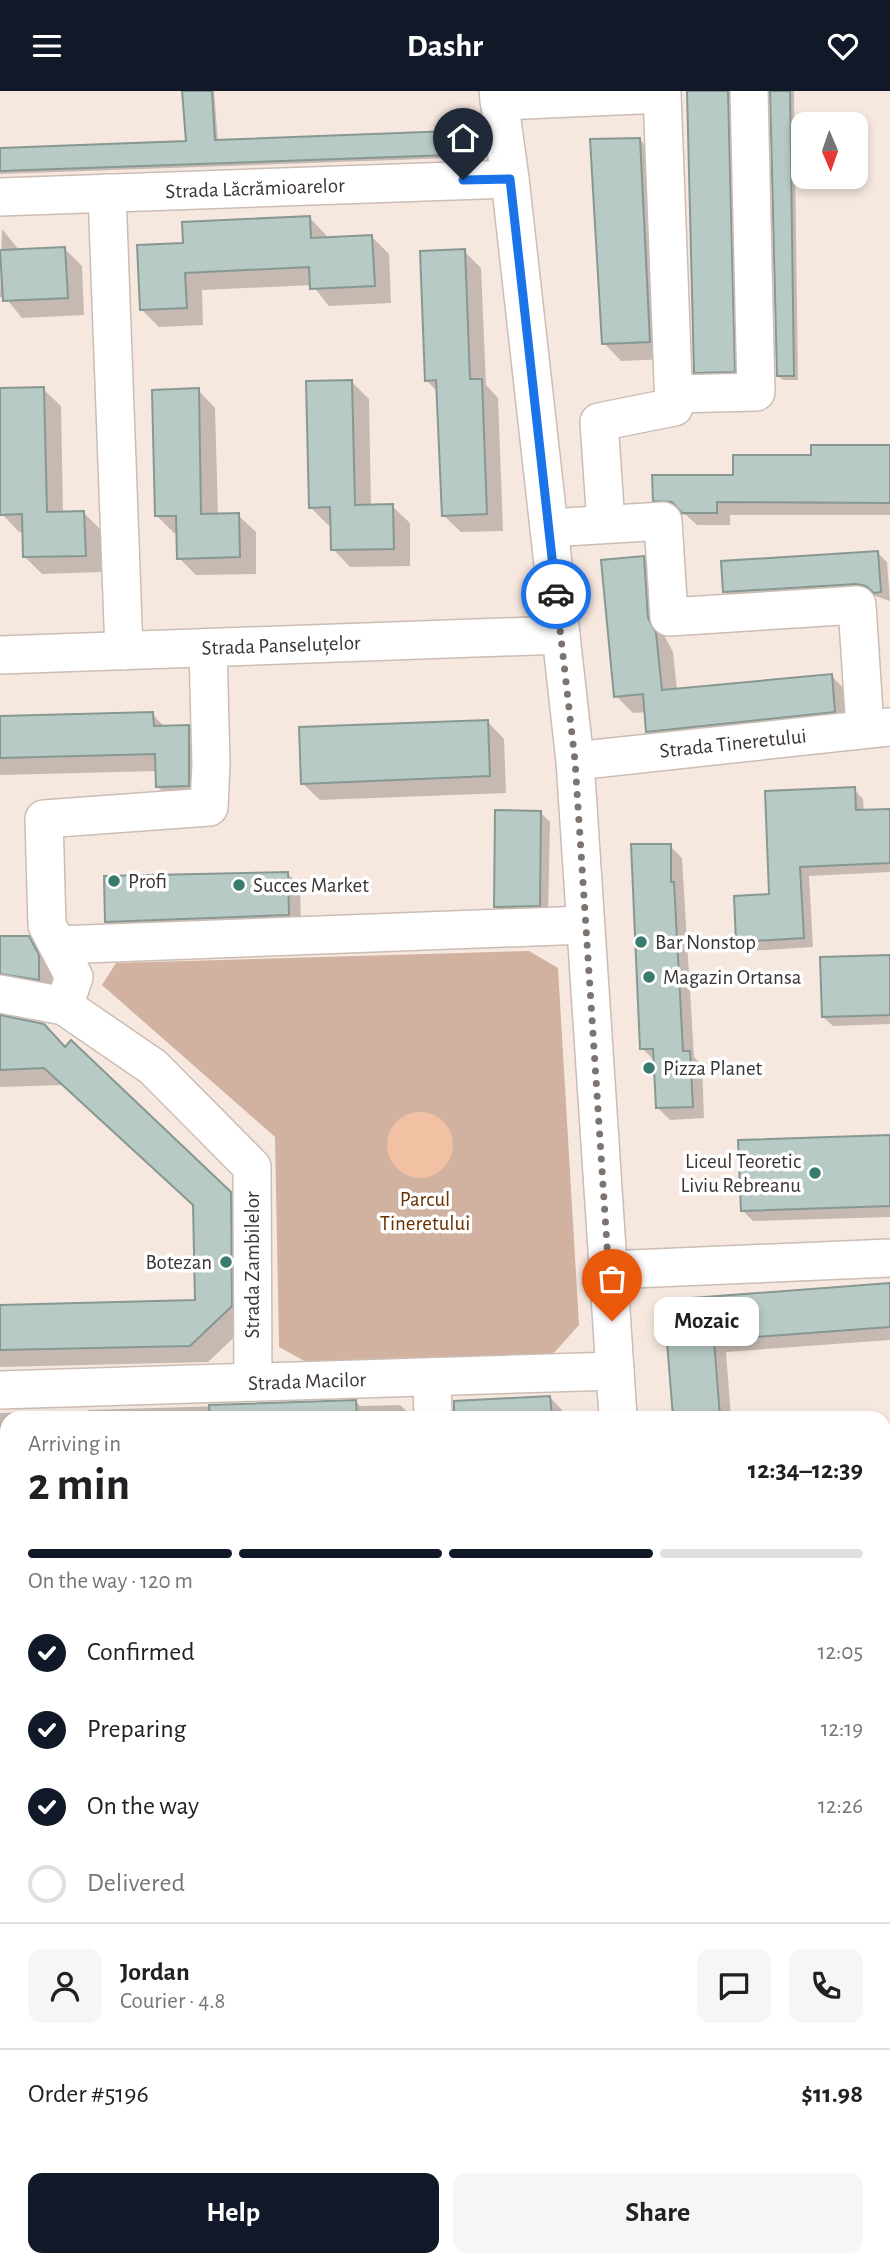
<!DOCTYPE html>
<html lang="en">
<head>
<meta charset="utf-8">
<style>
	body { margin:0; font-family:"Alegreya Sans",sans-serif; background:#f6f6f6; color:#202124; height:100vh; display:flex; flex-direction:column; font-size:26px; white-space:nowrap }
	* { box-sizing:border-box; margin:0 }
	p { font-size:23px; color:#757577 }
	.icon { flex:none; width:38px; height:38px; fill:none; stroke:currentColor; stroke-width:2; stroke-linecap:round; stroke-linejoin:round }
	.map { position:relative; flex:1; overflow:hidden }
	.side { position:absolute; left:0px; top:1320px; width:891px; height:856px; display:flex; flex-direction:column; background:#fff; border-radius:21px 21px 0 0; box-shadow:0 4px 10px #0003 }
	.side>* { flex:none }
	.needle { width:46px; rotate:178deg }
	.buttons { position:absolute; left:791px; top:21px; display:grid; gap:14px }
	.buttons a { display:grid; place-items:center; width:77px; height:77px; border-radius:14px; background:#fff; box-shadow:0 4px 10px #0003; font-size:35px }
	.pin { position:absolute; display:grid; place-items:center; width:60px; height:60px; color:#fff; margin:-72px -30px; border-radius:50% 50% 50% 0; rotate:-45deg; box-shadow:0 0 7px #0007 }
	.pin .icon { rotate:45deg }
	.courier { position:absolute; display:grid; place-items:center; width:70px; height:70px; margin:-35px; border:5px solid #1a73e8; border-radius:50%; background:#fff; color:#222; box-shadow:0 2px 9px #0007 }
	.bubble { position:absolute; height:49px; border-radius:14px; background:#fff; box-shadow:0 4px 10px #0003; font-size:23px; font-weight:600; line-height:49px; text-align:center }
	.head em { font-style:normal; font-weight:600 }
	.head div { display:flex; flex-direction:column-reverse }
	.head { display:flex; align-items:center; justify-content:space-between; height:119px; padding:0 28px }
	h1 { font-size:46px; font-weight:600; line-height:52px }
	.bar { display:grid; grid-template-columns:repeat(4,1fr); gap:10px 7px; align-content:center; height:84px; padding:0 28px }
	.bar i { height:9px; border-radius:5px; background:#e0e0e0 }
	.bar .current { background:#111827 }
	.bar p { grid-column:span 4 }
	.line { display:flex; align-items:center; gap:18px; padding:0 28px; border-top:2px solid #e0e0e0 }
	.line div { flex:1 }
	.round { display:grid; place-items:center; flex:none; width:74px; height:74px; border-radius:14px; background:#f6f6f6 }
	ol { padding:0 28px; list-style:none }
	li { display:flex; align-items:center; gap:21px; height:77px }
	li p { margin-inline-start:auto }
	li .icon { padding:7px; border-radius:50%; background:#111827; color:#fff; stroke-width:4 }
	li:last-child { color:#757577 }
	li i { width:38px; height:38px; border:4px solid #e0e0e0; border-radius:50% }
	.button { display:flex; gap:14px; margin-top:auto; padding:14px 28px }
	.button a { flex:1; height:80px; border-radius:14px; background:#111827; color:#fff; font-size:28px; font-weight:600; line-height:80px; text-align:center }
	.button a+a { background:#f6f6f6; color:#202124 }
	header { display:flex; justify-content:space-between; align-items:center; height:91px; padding:0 28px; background:#111827; color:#fff; font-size:32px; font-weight:600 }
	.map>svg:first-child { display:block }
	.green { fill:#d1b2a0 }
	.water { fill:#f2c1a4 }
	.shadow { fill:#0003 }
	.building { fill:#b8cac5; stroke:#879893; stroke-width:2 }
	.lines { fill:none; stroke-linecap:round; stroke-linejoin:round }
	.minor-casing { stroke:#ccbdb4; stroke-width:40 }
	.major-casing { stroke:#cccbca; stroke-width:42 }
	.minor { stroke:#fff; stroke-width:37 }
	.major { stroke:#dba784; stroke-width:38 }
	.done { stroke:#7d746f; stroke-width:7; stroke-dasharray:0 12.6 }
	.route { stroke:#1a73e8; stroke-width:9 }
	.poi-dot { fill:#397b6d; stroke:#fff; stroke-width:2.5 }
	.labels { text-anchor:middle; stroke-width:7; stroke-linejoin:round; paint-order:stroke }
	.street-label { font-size:21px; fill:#3c3633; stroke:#fff }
	.poi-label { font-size:21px; fill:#3c3633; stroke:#fff; text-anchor:start }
	.park-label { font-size:21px; fill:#6a3000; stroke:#fff }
</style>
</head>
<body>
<header><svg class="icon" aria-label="menu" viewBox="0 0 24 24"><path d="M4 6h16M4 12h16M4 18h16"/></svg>Dashr<svg class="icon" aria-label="heart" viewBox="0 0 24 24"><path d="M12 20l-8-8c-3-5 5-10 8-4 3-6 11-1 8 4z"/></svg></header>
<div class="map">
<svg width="890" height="2174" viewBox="0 0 890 2174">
	<rect width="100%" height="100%" fill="#f7e8df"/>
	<path class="green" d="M529,860L558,877L579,1234L553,1263L308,1272L279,1256L275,1046L102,894L116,872Z"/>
	<circle class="water" cx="420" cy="1054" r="33"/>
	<g class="shadow">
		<path d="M183,0H214L218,51L476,41L480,45V66L0,83V58L188,52Z"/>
		<path d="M690,0H733L738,284L700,285L695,281Z"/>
		<path d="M772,0H794L798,289H783L778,285Z"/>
		<path d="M640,49L657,66L667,268L621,270L604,252Z"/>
		<path d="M309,126L326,144V148L372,146L389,163L391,212L329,215L312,194L202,199L203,234L159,236L142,219L185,154Z"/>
		<path d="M2,138L20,160L65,158L82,175L84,224L22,227L5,206H0Z"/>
		<path d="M464,160L481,177L486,294L498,307L503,440L461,441L443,424L438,301L426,289Z"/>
		<path d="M352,291L369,308L371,416L392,415L410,432V475L350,476L333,458L332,434H328L310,416Z"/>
		<path d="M43,298L61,315L63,423L84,422L101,439L102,481L42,483L24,465V441H19L2,423L0,299Z"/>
		<path d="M198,299L215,317L218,424H238L256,441V483L196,484L179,467L178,442H174L157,425Z"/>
		<path d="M890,356V424H730V434H697L686,424L668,422L654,409L813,366Z"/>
		<path d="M878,462L887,471L890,510L866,502L735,510L725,501Z"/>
		<path d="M643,466L661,484L665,546L673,561L677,599L831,584L848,602L852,637L665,658L648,640L646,621L633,622L616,605Z"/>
		<path d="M152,623L166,637L188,636L206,653V712L175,713L157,695V680L0,684V626Z"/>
		<path d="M487,630L504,648L506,702L320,709L302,692Z"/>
		<path d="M854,698L863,708L864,720H890V781L809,785L813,856L748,860L738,850Z"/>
		<path d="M540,721L550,731L548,824L505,825L496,816Z"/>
		<path d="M670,755L682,767L694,966L702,974L704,1027L670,1029L658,1017L654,969L642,957Z"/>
		<path d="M288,783L300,795L301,836L119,843L106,830Z"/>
		<path d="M0,847H28L46,864L56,883V905L0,911Z"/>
		<path d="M890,865V933L833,935L823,926Z"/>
		<path d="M0,926L66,957L248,1120V1233L208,1271L0,1276V1216L197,1211L195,1115L63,994L0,996Z"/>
		<path d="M890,1046V1126L753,1130L742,1119Z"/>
		<path d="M890,1194V1249L726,1261L731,1326H675L669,1253L684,1252Z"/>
		<path d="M550,1306L562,1319L563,1326H455V1311Z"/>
		<path d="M356,1311L360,1315L400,1314L413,1326H88V1319Z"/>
		<path d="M42,1321L48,1326H7V1378H0V1322Z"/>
		<path d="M7,1496V1573L2,1574L0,1497Z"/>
		<path d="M884,1563H890V1605L884,1616Z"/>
		<path d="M0,1624L7,1627V1662H0Z"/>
		<path d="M884,1649H890V1762L884,1763Z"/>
		<path d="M7,1762V1812L0,1813V1763Z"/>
		<path d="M890,1923V2157H888L884,2153V1924Z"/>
		<path d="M7,1986V2027L2,2030L0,1988Z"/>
		<path d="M131,2168H187L189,2174H133Z"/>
		<path d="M333,2168H384L387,2174H335Z"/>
		<path d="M524,2168H584L585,2174H526Z"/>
		<path d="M711,2168H770L771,2174H712Z"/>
	</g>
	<g class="building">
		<path d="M182,0H212L215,49L477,39L478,63L0,80V57L186,50Z"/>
		<path d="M687,0H728L735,281L694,282Z"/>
		<path d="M770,0H790L794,285H777Z"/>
		<path d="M640,47L650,251L602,253L590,48Z"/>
		<path d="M310,125L311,147L372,144L375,195L310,198L309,176L185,182L187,217L140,219L137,154L183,152L182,131Z"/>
		<path d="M65,156L68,207L3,210L0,159Z"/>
		<path d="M465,158L470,288H482L487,423L442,425L436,289L425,290L420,160Z"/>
		<path d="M352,289L355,414L393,413L394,458L331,459L330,416L309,417L306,290Z"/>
		<path d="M44,296L47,421L84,420L86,465L23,466L22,423L0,424V297Z"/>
		<path d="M199,297L201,423L239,422L240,466L177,468L176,425H155L152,299Z"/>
		<path d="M811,354H890V412L717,411V422H682L672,411L653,410L652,384H733V364H811Z"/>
		<path d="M878,460L881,501L874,502L866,495L856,493L723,501L721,470Z"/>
		<path d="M644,465L648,527L656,542L662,599L832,583L835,621L646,641L643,603L614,606L601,469Z"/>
		<path d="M153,621L154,635L189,634V695L156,696L155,663L0,667V625Z"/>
		<path d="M488,629L490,685L301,693L299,636Z"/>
		<path d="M855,696L856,719L890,718V772L800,776L804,847L736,851L734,805L769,803L765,700Z"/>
		<path d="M495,719L541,720L540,815L494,816Z"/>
		<path d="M631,753H671V791H674L683,960H690L693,1016L656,1017L653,958H640Z"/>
		<path d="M288,781L289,824L105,831L104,785Z"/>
		<path d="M0,845H29L39,864V889L0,883Z"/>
		<path d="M890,864V924L822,926L820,866Z"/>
		<path d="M0,924L44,933L65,956L71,949L231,1101L232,1215L190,1255L0,1259V1214L195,1209L193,1114L44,977L0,979Z"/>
		<path d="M890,1044V1115L741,1120L738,1049Z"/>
		<path d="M890,1192V1236L714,1249L720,1326H673L667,1251L682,1250L679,1208Z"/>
		<path d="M550,1305L552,1326H454V1310Z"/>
		<path d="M356,1309L357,1326H210L209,1314Z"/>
	</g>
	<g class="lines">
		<g class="minor-casing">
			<g id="minor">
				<path d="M498,0L510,88L575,670L618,1326"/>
				<path d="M499,10L662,3L674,316L599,331L606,433"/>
				<path d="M107,102L124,560"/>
				<path d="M0,106L510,88"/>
				<path d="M674,303L756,301L749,0"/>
				<path d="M549,437L663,430L669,526L857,514L865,638"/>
				<path d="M0,564L561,544"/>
				<path d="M575,670L889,636"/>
				<path d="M58,854L585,834"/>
				<path d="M0,903L64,915L153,976L252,1076L253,1291"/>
				<path d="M64,915L74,886L47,834L44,728L209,716L211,673L208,557"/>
				<path d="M608,1179L890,1167"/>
				<path d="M432,1286L433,1326"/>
				<path d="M0,1299L615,1280"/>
				<path d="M0,1420H7"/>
				<path d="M0,1602H7"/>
				<path d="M884,1620H890"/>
				<path d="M0,1840L7,1839"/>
				<path d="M0,1965L7,1961"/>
				<path d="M0,2085L7,2101"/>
				<path d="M51,2168L54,2174"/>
				<path d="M310,2168L312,2174"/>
				<path d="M459,2168L461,2174"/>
			</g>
		</g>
		<g class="major-casing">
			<g id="major">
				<path d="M884,1808L890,1807"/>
				<path d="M0,2140L7,2137"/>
			</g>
		</g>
		<use href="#minor" class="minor"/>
		<use href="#major" class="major"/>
	</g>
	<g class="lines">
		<path class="done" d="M556,503L575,670L612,1230"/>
		<path class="route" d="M463,89L510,88L556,503"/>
	</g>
	<g class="poi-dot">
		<circle cx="114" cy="790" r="7"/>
		<circle cx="239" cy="794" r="7"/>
		<circle cx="641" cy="851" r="7"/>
		<circle cx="649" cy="886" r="7"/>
		<circle cx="649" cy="977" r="7"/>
		<circle cx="815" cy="1082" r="7"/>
		<circle cx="226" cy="1171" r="7"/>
	</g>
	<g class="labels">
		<g class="street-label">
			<text transform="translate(255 97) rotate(-2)" y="7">Strada Lăcrămioarelor</text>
			<text transform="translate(281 554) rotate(-2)" y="7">Strada Panseluțelor</text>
			<text transform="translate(733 652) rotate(-6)" y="7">Strada Tineretului</text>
			<text transform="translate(252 1174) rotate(-90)" y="7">Strada Zambilelor</text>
			<text transform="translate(307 1290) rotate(-2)" y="7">Strada Macilor</text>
		</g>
		<g class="poi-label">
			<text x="128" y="797">Profi</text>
			<text x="253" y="801">Succes Market</text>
			<text x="655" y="858">Bar Nonstop</text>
			<text x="663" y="893">Magazin Ortansa</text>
			<text x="663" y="984">Pizza Planet</text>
			<text x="801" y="1077" text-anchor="end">Liceul Teoretic<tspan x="801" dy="24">Liviu Rebreanu</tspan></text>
			<text x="212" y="1178" text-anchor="end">Botezan</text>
		</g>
		<g class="park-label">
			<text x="425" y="1115">Parcul<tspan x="425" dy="24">Tineretului</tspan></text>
		</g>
	</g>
</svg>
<div class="buttons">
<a><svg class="needle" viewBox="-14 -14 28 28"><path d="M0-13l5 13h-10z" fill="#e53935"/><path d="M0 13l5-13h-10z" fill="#757577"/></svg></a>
</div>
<div class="pin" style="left:612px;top:1230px;background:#ea580c"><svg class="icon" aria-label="bag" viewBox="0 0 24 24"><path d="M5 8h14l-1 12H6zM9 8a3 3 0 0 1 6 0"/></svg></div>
<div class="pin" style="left:463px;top:89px;background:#1f2937"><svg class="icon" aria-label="home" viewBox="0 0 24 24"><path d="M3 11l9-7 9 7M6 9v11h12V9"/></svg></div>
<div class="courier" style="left:556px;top:503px"><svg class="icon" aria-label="car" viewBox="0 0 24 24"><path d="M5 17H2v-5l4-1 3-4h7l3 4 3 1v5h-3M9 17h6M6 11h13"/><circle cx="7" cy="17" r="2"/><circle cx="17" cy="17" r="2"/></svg></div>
<div class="bubble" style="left:654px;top:1206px;width:105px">Mozaic</div>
<section class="side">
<div class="head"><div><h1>2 min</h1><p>Arriving in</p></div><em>12:34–12:39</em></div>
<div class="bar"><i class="current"></i><i class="current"></i><i class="current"></i><i></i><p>On the way · 120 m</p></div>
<ol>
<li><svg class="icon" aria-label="check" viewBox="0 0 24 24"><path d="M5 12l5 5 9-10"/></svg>Confirmed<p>12:05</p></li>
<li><svg class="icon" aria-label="check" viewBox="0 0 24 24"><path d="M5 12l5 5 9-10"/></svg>Preparing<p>12:19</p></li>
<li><svg class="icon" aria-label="check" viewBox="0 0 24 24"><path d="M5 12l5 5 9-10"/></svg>On the way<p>12:26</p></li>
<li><i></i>Delivered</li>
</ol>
<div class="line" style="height:126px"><a class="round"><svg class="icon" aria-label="person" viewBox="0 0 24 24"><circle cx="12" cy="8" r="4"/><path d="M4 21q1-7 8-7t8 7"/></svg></a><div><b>Jordan</b><p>Courier · 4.8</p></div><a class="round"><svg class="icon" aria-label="chat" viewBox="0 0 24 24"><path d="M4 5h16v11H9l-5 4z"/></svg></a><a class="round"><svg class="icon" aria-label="phone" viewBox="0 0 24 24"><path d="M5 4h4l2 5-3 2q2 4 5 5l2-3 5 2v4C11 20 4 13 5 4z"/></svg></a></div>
<div class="line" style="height:91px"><div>Order #5196</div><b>$11.98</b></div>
<div class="button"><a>Help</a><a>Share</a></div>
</section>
</div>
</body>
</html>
